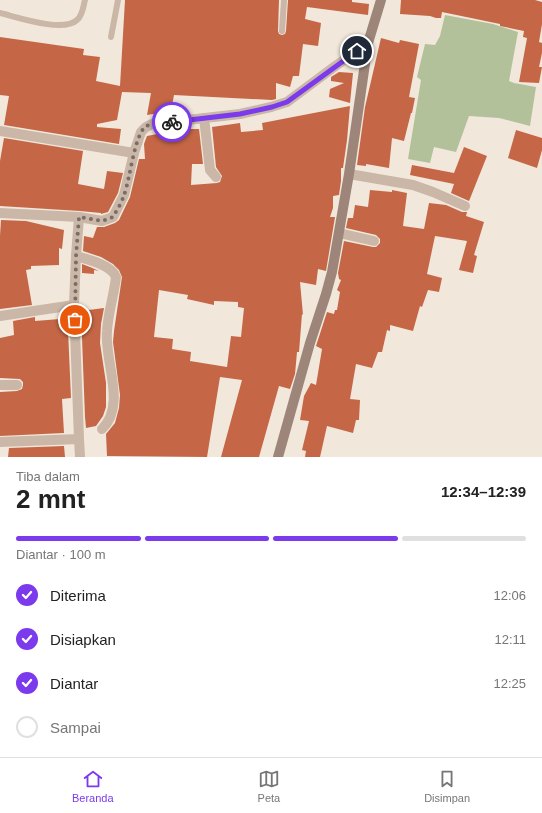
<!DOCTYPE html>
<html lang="id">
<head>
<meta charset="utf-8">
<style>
	body { margin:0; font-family:Helvetica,sans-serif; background:#f6f6f6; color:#222; height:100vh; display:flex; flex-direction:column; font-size:15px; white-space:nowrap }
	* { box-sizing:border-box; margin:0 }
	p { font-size:13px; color:#767676 }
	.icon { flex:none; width:22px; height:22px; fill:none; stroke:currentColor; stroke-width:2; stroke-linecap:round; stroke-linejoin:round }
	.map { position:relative; height:457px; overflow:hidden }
	.drawer { display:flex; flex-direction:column; background:#fff; flex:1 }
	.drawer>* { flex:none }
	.pin { position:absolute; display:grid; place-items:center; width:34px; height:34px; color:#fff; margin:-17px; border:2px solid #fff; border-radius:50%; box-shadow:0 1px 4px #0007 }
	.courier { position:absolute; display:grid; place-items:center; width:40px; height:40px; margin:-20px; border:3px solid #7c3aed; border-radius:50%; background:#fff; color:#222; box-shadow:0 1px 5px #0007 }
	.summary em { font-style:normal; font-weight:800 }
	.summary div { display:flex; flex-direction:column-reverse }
	.summary { display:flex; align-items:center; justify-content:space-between; height:68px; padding:0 16px }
	h1 { font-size:26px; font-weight:800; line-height:30px }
	.bar { display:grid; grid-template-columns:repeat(4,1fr); gap:6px 4px; align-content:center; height:48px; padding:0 16px }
	.bar i { height:5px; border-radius:3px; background:#e0e0e0 }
	.bar .active { background:#7c3aed }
	.bar p { grid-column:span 4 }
	ol { padding:0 16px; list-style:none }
	li { display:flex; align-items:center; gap:12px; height:44px }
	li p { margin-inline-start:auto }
	li .icon { padding:4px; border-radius:50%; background:#7c3aed; color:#fff; stroke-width:4 }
	li:last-child { color:#767676 }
	li i { width:22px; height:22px; border:2px solid #e0e0e0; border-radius:50% }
	.menu { display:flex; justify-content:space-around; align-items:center; height:56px; border-top:1px solid #e0e0e0; background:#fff; font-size:11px; color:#767676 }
	.menu a { display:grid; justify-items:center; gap:2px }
	.menu .active { color:#7c3aed }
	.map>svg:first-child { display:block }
	.green { fill:#b3c19b }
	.building { fill:#c56746; fill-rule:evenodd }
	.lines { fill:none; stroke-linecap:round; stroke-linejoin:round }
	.lane { stroke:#cab7a7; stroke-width:6 }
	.street { stroke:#cab7a7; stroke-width:10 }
	.secondary { stroke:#9d8679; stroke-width:10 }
	.done { stroke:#786d67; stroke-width:4; stroke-dasharray:0 7.2 }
	.route { stroke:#7c3aed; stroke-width:5 }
</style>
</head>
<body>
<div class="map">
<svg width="542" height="457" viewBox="0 0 542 457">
	<rect width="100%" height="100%" fill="#f2e7db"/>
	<path class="green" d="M445,15L493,24L518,32L509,81L514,83L536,87L530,126L499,118L469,116L456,152L434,147L430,163L408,159L421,80L417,77L425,44L435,45L440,36Z"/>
	<g class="building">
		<path d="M125,0H279L278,31L279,34L282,35L285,34L286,31L288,0H352V2L369,4L368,15L307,7L305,19L321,23L318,46L303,44L299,76H293L290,87L276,83V99L272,100L174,95L171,111L147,115L151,93L122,92L117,120L97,124V127L121,129L119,144L4,125L9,96L0,95V37L84,49L83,55L100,57L96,81L120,86Z"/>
		<path d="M401,0H535L542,2V24L539,42L542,43V53L539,67H542L539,83L519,82L527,38L523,37L524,31L500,26V24L442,12L441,18H436L430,16L400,14Z"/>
		<path d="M381,38L399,43L400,40L419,44L409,97L415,98L412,113H411L404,141L392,138L389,168L366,164V166L357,165L365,107Z"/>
		<path d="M339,72L353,73L350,103L329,97L330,89L344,83L331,81V77Z"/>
		<path d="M350,106L347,140L343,168H341V181L339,195L333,196V208L330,217H335L326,271L318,269L316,285L300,282L303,315L302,314L299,352H297L295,374L290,389L279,386L259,457H221L242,380L220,377L207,457L107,456L106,434L115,423L119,408L120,395L113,342L114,331L122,277L119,270L113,264L101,257L83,251L84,236L93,238L97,227H104L115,223L119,220L130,197L139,159H145L144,144L147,136L168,132L186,134V129H199L203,164H192L191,185L217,183L220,182L222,176L216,167L212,127L240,123L241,132L263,130L262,123ZM159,290L188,295L187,299L214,305V301L238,302V307L244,308L241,337L231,336L227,367L190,361L191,352L172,349L173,339L154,337Z"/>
		<path d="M516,130L542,138V150L537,168L508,158Z"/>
		<path d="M4,138L83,151L78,184L104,189L107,171L123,173L118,193L108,212L101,214V213L80,211L0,206V161Z"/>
		<path d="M464,147L487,156L469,201L451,193L454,184L410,175L412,165L454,173Z"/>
		<path d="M370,190L392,192V190L407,193L403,226L424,229L429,203L446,205L462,212H467L466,216L484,222L474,255L477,256L473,273L459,270L467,241L435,236L427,274L442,278L439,292L428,290L422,307L420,306L413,331L390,325V331L387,330L382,352H378L372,368L356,364L350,399L360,400L359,420H356L353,433L327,426L320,457H305L306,451L302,450L309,421L300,420L304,396L311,383L316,385L322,349L316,346L327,312L334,314L335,310H337L340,292L337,290L341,280L339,279L338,273L344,241L373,247H376L380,243V239L376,235L346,228L348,218H353L355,205L368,207Z"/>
		<path d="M1,220L26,221L64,230L62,249L59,248V265L31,266V269L26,270L32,305L0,309V236Z"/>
		<path d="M82,264L90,267L99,271L94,270V274L82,273Z"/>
		<path d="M104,308L101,324L100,343L106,383V407L103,416L96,426L86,428L85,417L81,311Z"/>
		<path d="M35,317V321L60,319L61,329L68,330L71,398L62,399L64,433L0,436V392L17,391L22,389L23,385V382L20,379L0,378V338L14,335L13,321Z"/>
		<path d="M64,446L65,457H8L9,448Z"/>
	</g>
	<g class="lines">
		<g class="lane">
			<path d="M0,13C17,17 63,33 77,20C83,15 83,7 85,0"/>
			<path d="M282,31L284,0"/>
			<path d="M111,37L118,0"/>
		</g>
		<g class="street">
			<path d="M204,118L210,170L216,177"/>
			<path d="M0,131L134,153"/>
			<path d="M349,174L413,185L433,192L465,206"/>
			<path d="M0,213L79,217L102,221L113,217L124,195L134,153L141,132L146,127L152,124L240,114L271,107L287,102L334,67L368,43"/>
			<path d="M339,233L374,241"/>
			<path d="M76,256C87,259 112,265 116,277C114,295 108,313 107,331C104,361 127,405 102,429"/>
			<path d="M0,316L74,305"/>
			<path d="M0,385H17"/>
			<path d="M79,439L80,457"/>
			<path d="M0,442L79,439L74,305L76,256L79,217"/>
		</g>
		<path class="secondary" d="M278,457L310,343L326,294L332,272L349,174L368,43L381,0"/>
	</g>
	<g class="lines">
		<path class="done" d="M75,320L76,256L79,217L102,221L113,217C117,210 122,202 124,195C130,180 134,137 145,127C152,122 164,123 172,122"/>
		<path class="route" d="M172,122L240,114L272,107L287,102L357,51"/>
	</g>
</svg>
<div class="pin" style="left:75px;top:320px;background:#ea580c"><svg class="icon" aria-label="bag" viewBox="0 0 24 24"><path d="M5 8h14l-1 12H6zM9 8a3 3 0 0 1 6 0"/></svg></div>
<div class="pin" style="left:357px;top:51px;background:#1f2937"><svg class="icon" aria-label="home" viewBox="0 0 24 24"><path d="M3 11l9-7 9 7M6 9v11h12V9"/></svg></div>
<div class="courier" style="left:172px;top:122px"><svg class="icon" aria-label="bike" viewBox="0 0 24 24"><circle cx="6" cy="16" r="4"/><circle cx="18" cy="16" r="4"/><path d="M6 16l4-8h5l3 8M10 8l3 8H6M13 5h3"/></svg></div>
</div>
<section class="drawer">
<div class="summary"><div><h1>2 mnt</h1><p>Tiba dalam</p></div><em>12:34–12:39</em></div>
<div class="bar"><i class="active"></i><i class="active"></i><i class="active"></i><i></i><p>Diantar · 100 m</p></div>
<ol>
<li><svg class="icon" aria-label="check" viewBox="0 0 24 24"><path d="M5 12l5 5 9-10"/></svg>Diterima<p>12:06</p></li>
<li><svg class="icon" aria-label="check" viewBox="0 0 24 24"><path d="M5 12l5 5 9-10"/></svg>Disiapkan<p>12:11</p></li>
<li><svg class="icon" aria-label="check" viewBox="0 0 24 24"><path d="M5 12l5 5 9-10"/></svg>Diantar<p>12:25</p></li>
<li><i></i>Sampai</li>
</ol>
</section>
<nav class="menu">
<a class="active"><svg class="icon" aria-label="home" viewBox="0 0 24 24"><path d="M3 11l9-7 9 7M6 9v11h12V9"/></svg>Beranda</a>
<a><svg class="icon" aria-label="map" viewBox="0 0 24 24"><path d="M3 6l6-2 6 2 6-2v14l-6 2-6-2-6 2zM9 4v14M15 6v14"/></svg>Peta</a>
<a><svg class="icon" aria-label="saved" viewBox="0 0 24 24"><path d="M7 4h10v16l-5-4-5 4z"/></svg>Disimpan</a>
</nav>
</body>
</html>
